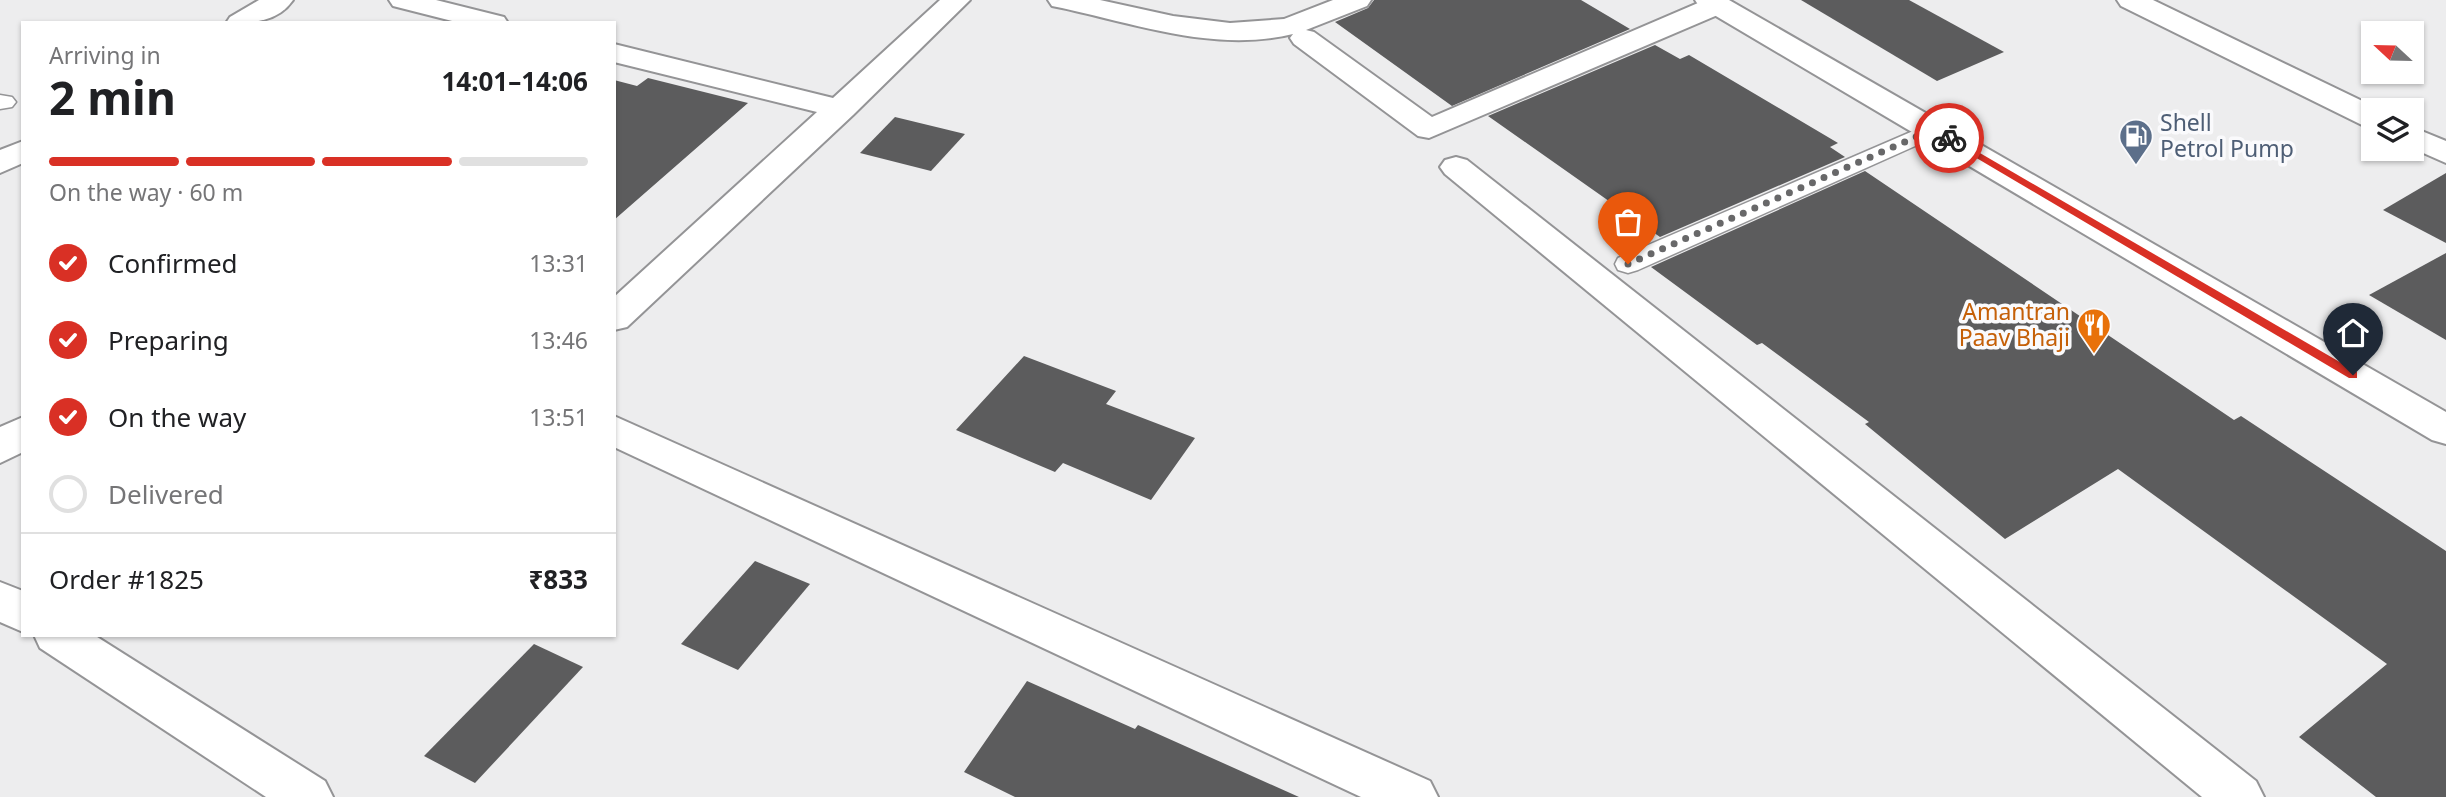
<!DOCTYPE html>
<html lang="en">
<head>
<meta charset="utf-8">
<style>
	body { margin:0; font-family:"Noto Sans",sans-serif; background:#f2f2f2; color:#202124; height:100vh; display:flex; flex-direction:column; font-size:26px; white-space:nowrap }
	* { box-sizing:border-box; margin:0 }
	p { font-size:23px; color:#757577 }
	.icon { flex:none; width:38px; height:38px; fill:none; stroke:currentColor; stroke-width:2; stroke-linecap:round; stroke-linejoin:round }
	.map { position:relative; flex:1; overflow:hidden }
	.sheet { position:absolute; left:21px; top:21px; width:595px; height:616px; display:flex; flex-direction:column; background:#fff; border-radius:0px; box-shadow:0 2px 5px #0004 }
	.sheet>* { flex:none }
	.needle { width:46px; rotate:292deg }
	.fabs { position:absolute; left:2361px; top:21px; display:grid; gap:14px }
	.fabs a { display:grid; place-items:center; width:63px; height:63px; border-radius:0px; background:#fff; box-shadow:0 2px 5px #0004; font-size:35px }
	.pin { position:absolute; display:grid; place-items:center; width:60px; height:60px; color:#fff; margin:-72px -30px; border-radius:50% 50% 50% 0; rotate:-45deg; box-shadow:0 0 7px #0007 }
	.pin .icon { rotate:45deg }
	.courier { position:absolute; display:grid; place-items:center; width:70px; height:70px; margin:-35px; border:5px solid #d93025; border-radius:50%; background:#fff; color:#222; box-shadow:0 2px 9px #0007 }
	.overview em { font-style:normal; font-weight:700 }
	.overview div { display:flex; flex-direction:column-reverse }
	.overview { display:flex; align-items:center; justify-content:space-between; height:119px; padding:0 28px }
	h1 { font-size:46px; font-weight:700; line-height:52px }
	.bar { display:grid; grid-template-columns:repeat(4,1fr); gap:10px 7px; align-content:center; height:84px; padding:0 28px }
	.bar i { height:9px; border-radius:5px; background:#e0e0e0 }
	.bar .active { background:#d93025 }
	.bar p { grid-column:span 4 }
	.line { display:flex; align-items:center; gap:18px; padding:0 28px; border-top:2px solid #e0e0e0 }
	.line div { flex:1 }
	ol { padding:0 28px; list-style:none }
	li { display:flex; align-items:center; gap:21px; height:77px }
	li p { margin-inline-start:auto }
	li .icon { padding:7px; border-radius:50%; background:#d93025; color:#fff; stroke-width:4 }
	li:last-child { color:#757577 }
	li i { width:38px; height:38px; border:4px solid #e0e0e0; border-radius:50% }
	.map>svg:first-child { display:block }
	.building { fill:#5c5c5d }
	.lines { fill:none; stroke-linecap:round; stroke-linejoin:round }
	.lane-casing { stroke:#949496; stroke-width:3 }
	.street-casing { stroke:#949496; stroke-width:4 }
	.primary-casing { stroke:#949496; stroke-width:4 }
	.lane { fill:#fff; fill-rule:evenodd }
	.street { fill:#fff; fill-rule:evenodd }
	.primary { fill:#fff; fill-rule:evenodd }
	.route { fill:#d93025 }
	.done { stroke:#686869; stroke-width:7; stroke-dasharray:0 12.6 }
	.labels { text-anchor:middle; stroke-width:7; stroke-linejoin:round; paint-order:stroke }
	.service-label { font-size:23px; fill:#4e5e75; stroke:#fafafc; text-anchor:start }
	.food-label { font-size:23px; fill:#c56008; stroke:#fafafc; text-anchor:end }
</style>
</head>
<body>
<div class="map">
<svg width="2446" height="797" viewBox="0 0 2446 797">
	<rect width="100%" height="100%" fill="#ededee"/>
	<g class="building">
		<path d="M1374,0H1581L1630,29L1452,106L1335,22L1368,8Z"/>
		<path d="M1801,0H1909L2004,52L1937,81Z"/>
		<path d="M1655,45L1680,59L1689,55L1838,143L1830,147L1845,157L1660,237L1488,116Z"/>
		<path d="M648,78L748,103L614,220V80L637,86Z"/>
		<path d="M895,117L965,134L931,171L860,153Z"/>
		<path d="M1865,171L2234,420L2241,416L2446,551V797H2376L2299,737L2387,664L2118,469L2005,539L1865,424L1869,422L1762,343L1757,345L1651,267Z"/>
		<path d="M2446,173V243L2383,210Z"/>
		<path d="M2446,253V340L2369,295Z"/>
		<path d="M1024,356L1116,391L1106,404L1195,438L1151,500L1063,463L1055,472L956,430Z"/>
		<path d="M755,561L810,584L738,670L681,644Z"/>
		<path d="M534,644L583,667L475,783L424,756Z"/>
		<path d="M1027,681L1135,729L1138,725L1299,797H1015L964,772Z"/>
	</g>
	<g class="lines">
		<g class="lane-casing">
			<g id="lane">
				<path d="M0,95L12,97L16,102L12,107L0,109Z"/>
				<path d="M1934,122L1942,124L1946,129L1942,134L1638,270L1628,273L1618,270L1615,264L1618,258Z"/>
			</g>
		</g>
		<g class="street-casing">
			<g id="street">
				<path d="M259,0H293C277,23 251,23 226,23L230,17Z"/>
				<path d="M389,0H436L504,17L508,23H460L393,6Z"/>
				<path d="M940,0H970L853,115L627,327L614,330V297L817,112L614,62V44L833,98Z"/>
				<path d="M1048,0H1100L1173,16L1230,23L1284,19L1333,0H1371L1367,6L1306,30L1314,32L1432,117L1705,0H1727L1731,5L1727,11L1429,138L1418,136L1294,44L1290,38L1293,34C1216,53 1136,24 1062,8L1052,6Z"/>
				<path d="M2117,0H2153L2381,110H2373V127L2362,125L2121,6Z"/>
				<path d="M2412,127L2446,141V163L2412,148Z"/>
				<path d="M23,141V163L0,173V150Z"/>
				<path d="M1456,157L1467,160L2256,781L2264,797H2202L1445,174L1440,167L1445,160Z"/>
				<path d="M614,416L1430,781L1438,797H1361L614,447Z"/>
				<path d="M23,417V452L0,463V427Z"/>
				<path d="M0,582L23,591V632L0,622Z"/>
				<path d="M34,635H94L325,781L333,797H266L40,648Z"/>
			</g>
		</g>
		<g class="primary-casing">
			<path id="primary" d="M1695,0H1729L2446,412V444L2432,440L1699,6Z"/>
		</g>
		<use href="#lane" class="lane"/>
		<use href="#street" class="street"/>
		<use href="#primary" class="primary"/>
	</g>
	<path class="route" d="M1949,135L2357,372V378H2349L1946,140Z"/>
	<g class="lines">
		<path class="done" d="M1628,264L1934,129L1949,138"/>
	</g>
	<defs>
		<g id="fuel-pin" transform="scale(1.75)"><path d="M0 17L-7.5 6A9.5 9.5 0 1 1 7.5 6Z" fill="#5c6f8a" stroke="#fafafc"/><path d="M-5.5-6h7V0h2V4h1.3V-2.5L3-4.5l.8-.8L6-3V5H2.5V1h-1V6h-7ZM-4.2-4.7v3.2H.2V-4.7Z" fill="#fff"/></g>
		<g id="restaurant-pin" transform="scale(1.75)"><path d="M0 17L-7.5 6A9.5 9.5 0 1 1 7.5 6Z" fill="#e8710a" stroke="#fafafc"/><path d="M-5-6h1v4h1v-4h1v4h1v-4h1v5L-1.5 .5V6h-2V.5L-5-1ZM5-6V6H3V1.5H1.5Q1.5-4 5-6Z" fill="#fff"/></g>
	</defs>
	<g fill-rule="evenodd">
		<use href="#fuel-pin" x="2136" y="136"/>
		<use href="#restaurant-pin" x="2094" y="325"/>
	</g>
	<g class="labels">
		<g class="service-label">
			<text x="2160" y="131">Shell<tspan x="2160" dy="26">Petrol Pump</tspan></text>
		</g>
		<g class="food-label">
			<text x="2070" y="320">Amantran<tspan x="2070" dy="26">Paav Bhaji</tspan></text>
		</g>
	</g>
</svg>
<div class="fabs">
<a><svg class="needle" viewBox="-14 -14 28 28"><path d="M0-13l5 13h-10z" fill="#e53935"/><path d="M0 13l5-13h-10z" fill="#757577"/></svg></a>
<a><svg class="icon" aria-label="layers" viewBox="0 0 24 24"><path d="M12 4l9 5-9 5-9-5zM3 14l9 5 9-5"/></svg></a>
</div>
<div class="pin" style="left:1628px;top:264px;background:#ea580c"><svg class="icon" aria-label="bag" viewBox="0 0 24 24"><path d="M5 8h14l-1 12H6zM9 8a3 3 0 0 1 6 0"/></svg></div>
<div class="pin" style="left:2353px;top:375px;background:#1f2937"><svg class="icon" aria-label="home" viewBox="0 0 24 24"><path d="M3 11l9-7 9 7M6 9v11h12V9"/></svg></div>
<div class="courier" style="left:1949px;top:138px"><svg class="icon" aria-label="bike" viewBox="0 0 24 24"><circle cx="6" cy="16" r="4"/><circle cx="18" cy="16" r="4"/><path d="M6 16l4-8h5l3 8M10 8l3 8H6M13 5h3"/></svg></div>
<section class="sheet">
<div class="overview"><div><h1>2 min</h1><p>Arriving in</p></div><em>14:01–14:06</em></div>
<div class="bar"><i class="active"></i><i class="active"></i><i class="active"></i><i></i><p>On the way · 60 m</p></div>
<ol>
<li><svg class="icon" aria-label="check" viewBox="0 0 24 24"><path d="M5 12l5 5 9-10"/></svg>Confirmed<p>13:31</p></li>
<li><svg class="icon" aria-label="check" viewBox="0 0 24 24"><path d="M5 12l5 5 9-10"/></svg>Preparing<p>13:46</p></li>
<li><svg class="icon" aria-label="check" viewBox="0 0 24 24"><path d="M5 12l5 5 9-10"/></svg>On the way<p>13:51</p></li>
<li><i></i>Delivered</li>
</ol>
<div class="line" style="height:91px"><div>Order #1825</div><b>₹833</b></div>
</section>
</div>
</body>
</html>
